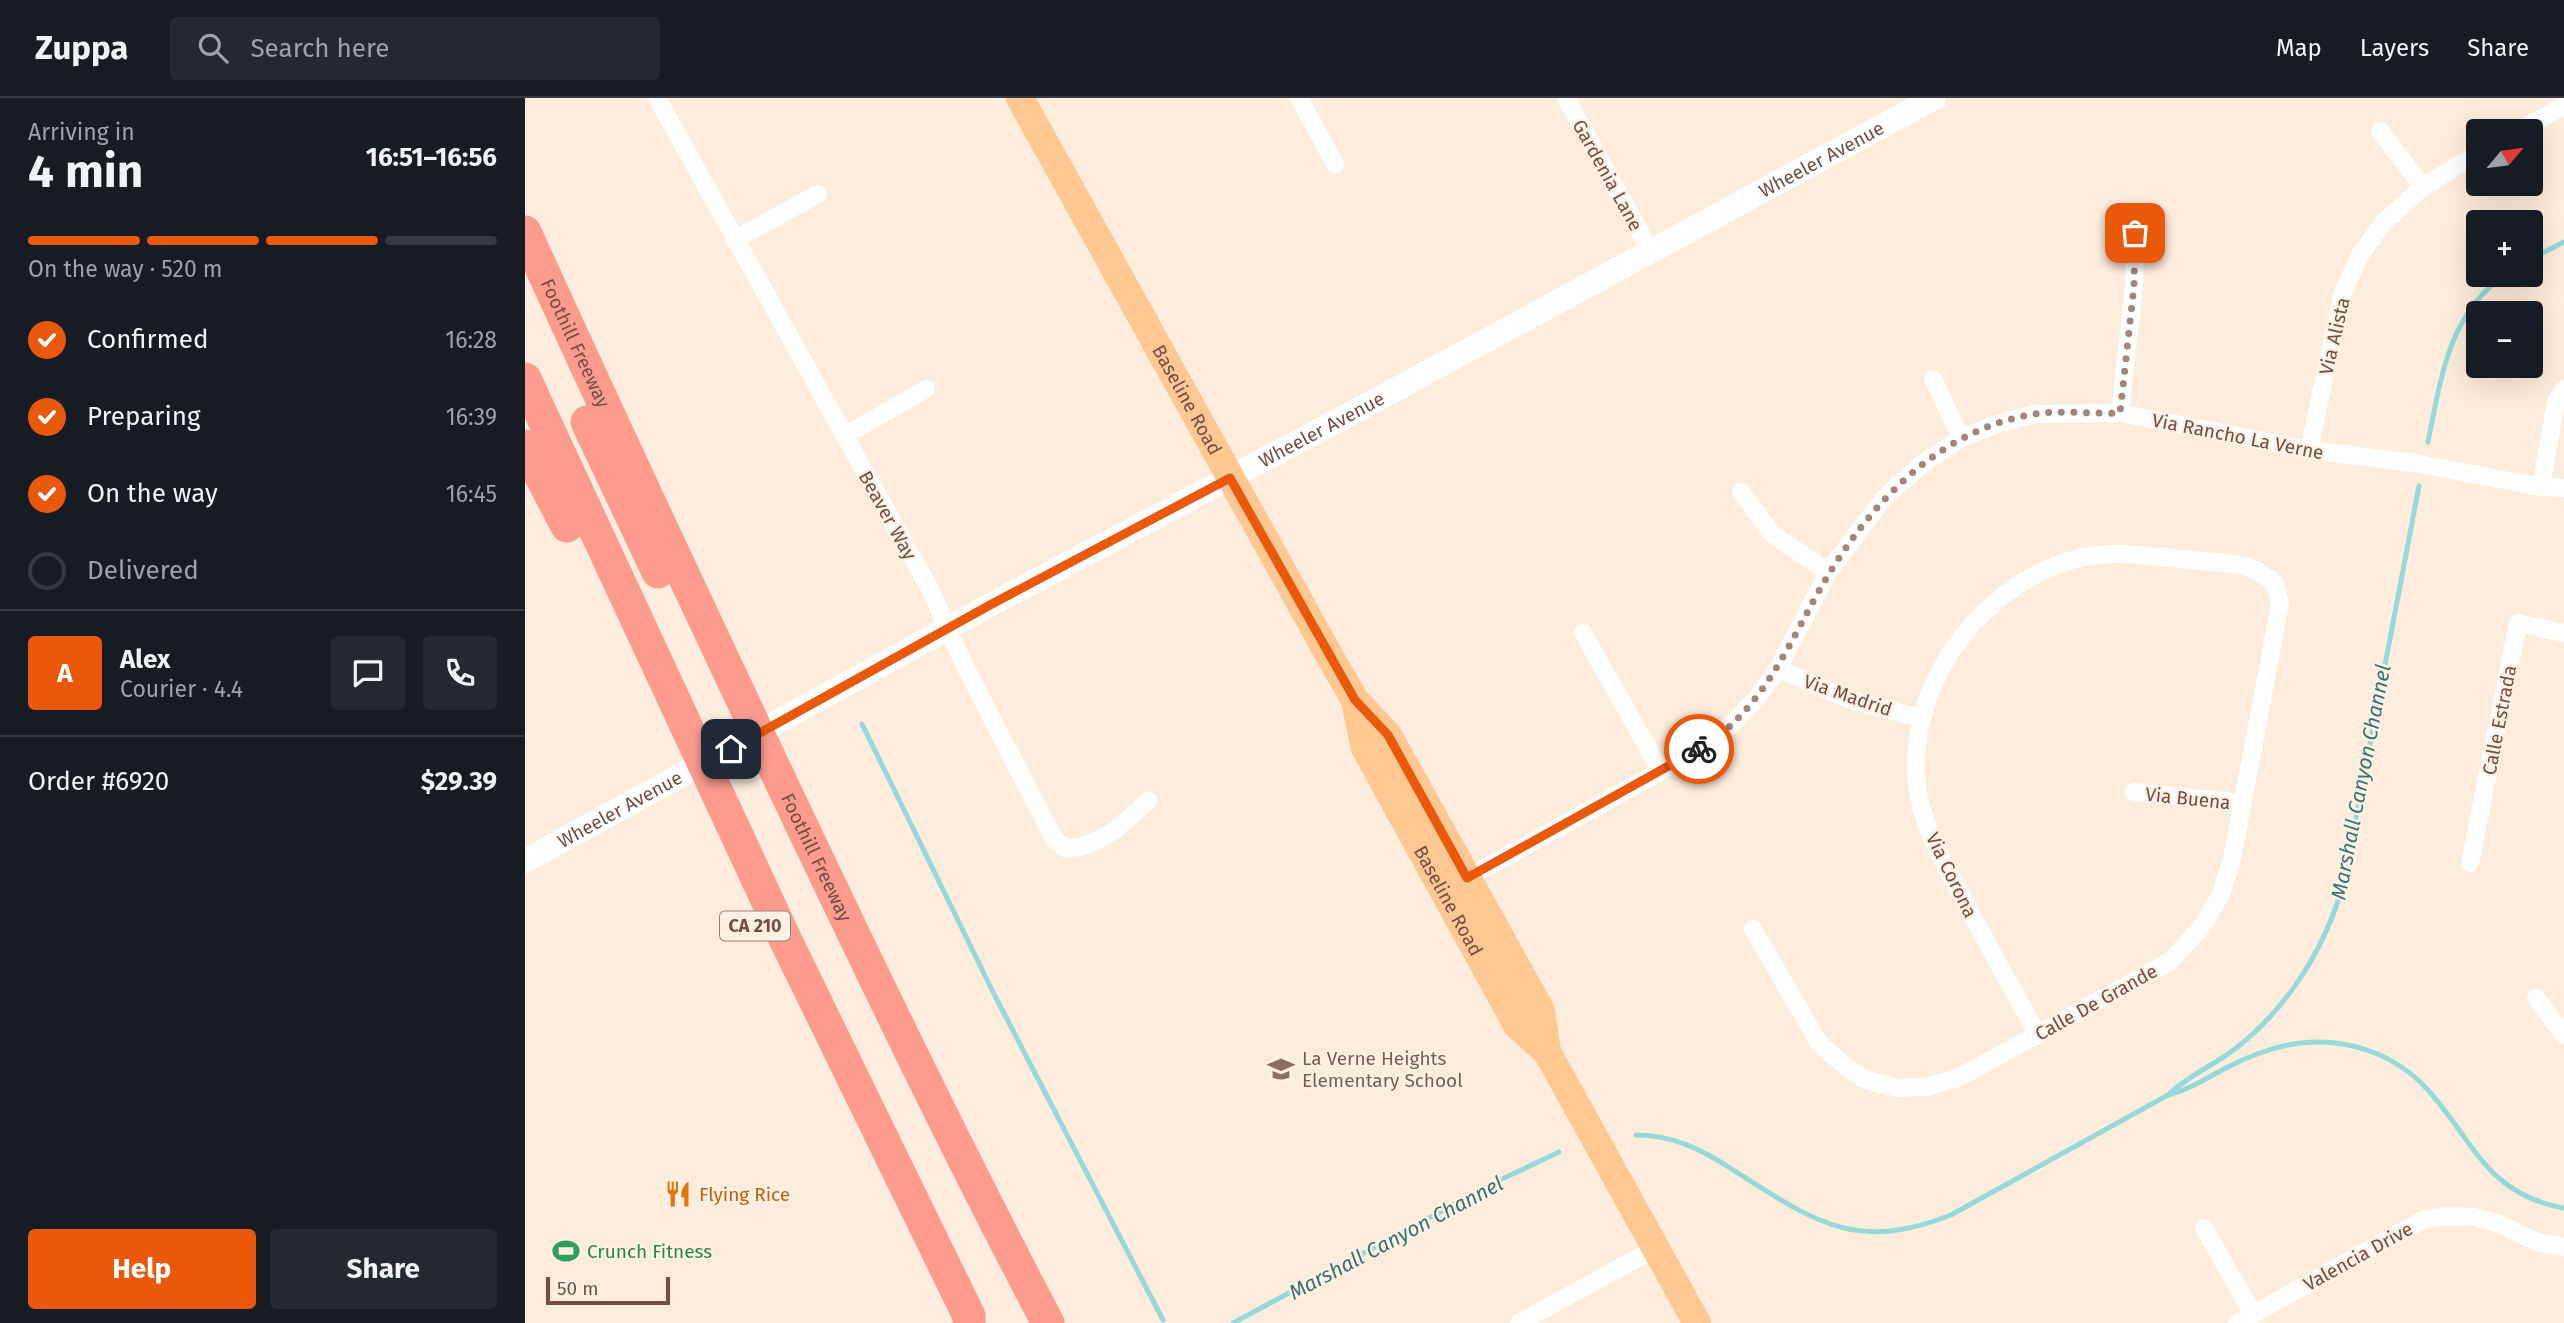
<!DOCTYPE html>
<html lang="en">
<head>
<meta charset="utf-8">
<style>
	body { margin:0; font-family:"Fira Sans",sans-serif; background:#242831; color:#f1f3f6; height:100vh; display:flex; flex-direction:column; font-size:26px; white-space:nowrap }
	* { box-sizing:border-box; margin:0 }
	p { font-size:23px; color:#9ea1a6 }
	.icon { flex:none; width:38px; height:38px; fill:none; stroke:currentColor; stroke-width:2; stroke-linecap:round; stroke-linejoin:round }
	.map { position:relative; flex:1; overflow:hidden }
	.side { display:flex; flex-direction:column; background:#171b24; width:525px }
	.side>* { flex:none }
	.needle { width:46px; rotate:61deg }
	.fabs { position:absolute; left:1941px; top:21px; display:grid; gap:14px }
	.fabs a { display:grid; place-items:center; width:77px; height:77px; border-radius:7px; background:#171b24; box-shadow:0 7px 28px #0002; font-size:35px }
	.scale { position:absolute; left:21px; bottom:18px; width:124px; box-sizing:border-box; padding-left:7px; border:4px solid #744e44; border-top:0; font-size:19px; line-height:24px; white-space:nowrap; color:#744e44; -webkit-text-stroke:5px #fff1e4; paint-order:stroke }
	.pin { position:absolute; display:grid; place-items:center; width:60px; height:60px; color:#fff; margin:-30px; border-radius:14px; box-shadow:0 4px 10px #0006 }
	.courier { position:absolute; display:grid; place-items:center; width:70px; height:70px; margin:-35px; border:5px solid #ea580c; border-radius:50%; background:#fff; color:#222; box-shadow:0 2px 9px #0007 }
	.head em { font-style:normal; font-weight:700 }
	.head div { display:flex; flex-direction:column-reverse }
	.head { display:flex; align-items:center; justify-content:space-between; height:119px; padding:0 28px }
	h1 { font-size:46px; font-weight:700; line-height:52px }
	.bar { display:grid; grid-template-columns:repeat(4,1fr); gap:10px 7px; align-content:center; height:84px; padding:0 28px }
	.bar i { height:9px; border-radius:5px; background:#363941 }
	.bar .on { background:#ea580c }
	.bar p { grid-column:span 4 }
	.line { display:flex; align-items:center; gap:18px; padding:0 28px; border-top:2px solid #363941 }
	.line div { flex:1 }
	.round { display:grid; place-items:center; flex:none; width:74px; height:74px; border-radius:7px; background:#242831 }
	ol { padding:0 28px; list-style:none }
	li { display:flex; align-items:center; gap:21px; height:77px }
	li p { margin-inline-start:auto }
	li .icon { padding:7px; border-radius:50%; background:#ea580c; color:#fff; stroke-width:4 }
	li:last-child { color:#9ea1a6 }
	li i { width:38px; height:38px; border:4px solid #363941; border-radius:50% }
	.cta { display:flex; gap:14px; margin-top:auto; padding:14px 28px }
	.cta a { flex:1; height:80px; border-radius:7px; background:#ea580c; color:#fff; font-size:28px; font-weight:700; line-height:80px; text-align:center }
	.cta a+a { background:#242831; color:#f1f3f6 }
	header { display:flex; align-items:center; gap:42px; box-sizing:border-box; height:98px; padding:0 35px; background:#171b24; border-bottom:2px solid #363941 }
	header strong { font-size:33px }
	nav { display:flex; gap:38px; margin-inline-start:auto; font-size:24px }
	.search { width:490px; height:63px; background:#242831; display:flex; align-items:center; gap:18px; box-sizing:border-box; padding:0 24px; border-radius:7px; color:#9ea1a6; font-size:26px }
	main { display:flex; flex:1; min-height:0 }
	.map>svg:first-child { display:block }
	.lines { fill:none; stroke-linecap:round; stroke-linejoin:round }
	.stream { stroke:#96d9da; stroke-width:5 }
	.minor { stroke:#fff; stroke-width:18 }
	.secondary { stroke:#fff; stroke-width:24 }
	.primary { stroke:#ffc792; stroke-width:28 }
	.motorway { stroke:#fd9b8e; stroke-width:33 }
	.done { stroke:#a48579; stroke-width:7; stroke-dasharray:0 12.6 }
	.route { stroke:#ea580c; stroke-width:9 }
	.labels { text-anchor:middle; stroke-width:5; stroke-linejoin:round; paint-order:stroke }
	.shield { fill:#fff1e4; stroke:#9e7f74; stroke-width:2 }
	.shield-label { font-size:18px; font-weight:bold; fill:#744e44 }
	.street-label { font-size:19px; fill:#744e44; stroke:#fff1e4 }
	.education-label { font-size:19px; fill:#785e54; stroke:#fff1e4; text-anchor:start }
	.food-label { font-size:19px; fill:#c56008; stroke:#fff1e4; text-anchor:start }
	.leisure-label { font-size:19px; fill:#27864d; stroke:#fff1e4; text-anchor:start }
	.water-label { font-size:21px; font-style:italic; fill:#357374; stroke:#fff1e4 }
</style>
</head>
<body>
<header>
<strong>Zuppa</strong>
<div class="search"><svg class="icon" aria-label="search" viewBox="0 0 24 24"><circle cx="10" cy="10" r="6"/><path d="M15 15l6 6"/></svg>Search here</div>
<nav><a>Map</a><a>Layers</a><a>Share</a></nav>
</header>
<main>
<section class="side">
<div class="head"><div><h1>4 min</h1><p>Arriving in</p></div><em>16:51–16:56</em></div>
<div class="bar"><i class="on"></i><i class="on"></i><i class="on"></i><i></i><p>On the way · 520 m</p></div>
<ol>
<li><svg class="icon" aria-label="check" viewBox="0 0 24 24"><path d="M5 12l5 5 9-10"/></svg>Confirmed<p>16:28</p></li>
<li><svg class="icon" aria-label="check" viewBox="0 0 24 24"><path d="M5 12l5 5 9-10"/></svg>Preparing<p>16:39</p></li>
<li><svg class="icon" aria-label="check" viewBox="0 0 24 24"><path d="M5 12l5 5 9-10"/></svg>On the way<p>16:45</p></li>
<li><i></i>Delivered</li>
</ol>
<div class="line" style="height:126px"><b class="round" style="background:#ea580c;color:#fff">A</b><div><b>Alex</b><p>Courier · 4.4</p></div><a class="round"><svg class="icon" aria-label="chat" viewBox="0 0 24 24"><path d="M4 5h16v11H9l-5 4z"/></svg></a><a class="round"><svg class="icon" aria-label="phone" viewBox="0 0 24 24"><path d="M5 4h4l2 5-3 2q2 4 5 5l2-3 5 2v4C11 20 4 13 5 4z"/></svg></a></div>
<div class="line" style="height:91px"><div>Order #6920</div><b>$29.39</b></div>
<div class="cta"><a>Help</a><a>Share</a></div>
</section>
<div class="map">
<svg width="2039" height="1225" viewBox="0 0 2039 1225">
	<rect width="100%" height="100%" fill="#feecdc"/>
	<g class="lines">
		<g class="stream">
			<path d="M2006,161L2039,144"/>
			<path d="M1903,344C1916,281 1923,216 1980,177"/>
			<path d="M337,626L470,898L638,1222"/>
			<path d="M1644,996C1663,978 1689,967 1710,951C1764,909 1801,849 1819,783L1894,388"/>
			<path d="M1111,1037C1147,1037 1176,1051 1205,1070C1286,1121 1328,1156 1426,1117L1643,997C1664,992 1682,980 1701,970C1724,958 1750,948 1776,945C1823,940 1870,956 1902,991C1949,1042 1960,1096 2039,1110"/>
			<path d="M708,1225L975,1082L1034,1054"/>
		</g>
		<g class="minor">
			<path d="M132,0L405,491L441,570L529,741L542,751C579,747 596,727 623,703"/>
			<path d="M774,0L810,66"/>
			<path d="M1041,0L1126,154"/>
			<path d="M1855,33L1898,89"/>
			<path d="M1993,33L2039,8"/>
			<path d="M209,142L293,96"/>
			<path d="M1408,281L1436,340"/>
			<path d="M1595,315L1609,188L1610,135"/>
			<path d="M319,338L401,291"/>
			<path d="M1784,352L1817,197L1835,157L1859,124L1898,89L1953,55"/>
			<path d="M2016,389L2031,304L2039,291"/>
			<path d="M1216,394L1247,436L1303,474"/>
			<path d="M1058,535L1136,673"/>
			<path d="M1253,571L1326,602L1395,620"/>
			<path d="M1609,694L1718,705"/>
			<path d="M1945,765L1993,525L2039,535"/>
			<path d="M942,780L1136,673L1180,647L1207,626L1231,601L1253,571L1303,474L1360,399L1396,367L1436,340L1475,325L1511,316L1595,315L1784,352L1889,365L2016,389L2039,390"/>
			<path d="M1228,831L1294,945L1320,968L1341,982L1373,990L1401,989L1433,980L1644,864L1676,830L1695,798L1707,761L1755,506L1750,486C1742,480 1732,471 1723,469C1701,463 1677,464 1655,461C1621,458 1588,452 1555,460C1461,483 1387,578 1391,675C1393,727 1425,776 1449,821C1470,860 1491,898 1513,937"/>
			<path d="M2011,900L2039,937"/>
			<path d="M1679,1130L1728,1216"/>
			<path d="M994,1225L1131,1150"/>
			<path d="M1712,1225L1896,1123L1921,1118L1949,1119L1975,1126L2012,1144L2039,1149"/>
		</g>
		<path class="secondary" id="s1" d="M0,763L465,507L842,307L1409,0"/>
		<g class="primary">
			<path id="s2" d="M495,0L809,566L830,602L863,637L958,808L1016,913L1022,954"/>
			<path id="s3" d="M830,603L840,650L992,927L1022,954L1172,1225"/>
		</g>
		<g class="motorway">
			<path id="s4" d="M0,134C90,332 182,528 275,724C355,892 436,1060 523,1225"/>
			<path d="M0,281L262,845L444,1218V1225"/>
			<path d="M62,324L133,474"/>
			<path d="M0,348L42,428"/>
		</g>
	</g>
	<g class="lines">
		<path class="done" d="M1174,651C1227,620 1254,567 1282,515C1329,424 1402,333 1510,316C1537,312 1567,316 1595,315L1609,188L1610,135"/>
		<path class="route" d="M206,651L465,507L705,380L830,602L863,637L942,780L1174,651"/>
	</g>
	<defs>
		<g id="school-bare" transform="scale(2.1)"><path d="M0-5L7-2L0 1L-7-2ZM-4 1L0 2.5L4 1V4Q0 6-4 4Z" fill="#8d6e63" stroke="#fff1e4" stroke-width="2.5" paint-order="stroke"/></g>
		<g id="restaurant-bare" transform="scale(2.1)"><path d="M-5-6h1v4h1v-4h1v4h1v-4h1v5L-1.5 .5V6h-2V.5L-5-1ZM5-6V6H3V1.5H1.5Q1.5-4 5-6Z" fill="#e8710a" stroke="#fff1e4" stroke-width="2.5" paint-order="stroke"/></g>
		<g id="stadium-bare" transform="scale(2.1)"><path d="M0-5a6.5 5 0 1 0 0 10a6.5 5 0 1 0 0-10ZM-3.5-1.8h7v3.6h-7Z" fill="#2e9e5b" stroke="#fff1e4" stroke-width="2.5" paint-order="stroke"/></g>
	</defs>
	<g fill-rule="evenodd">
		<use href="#school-bare" x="756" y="971"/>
		<use href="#restaurant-bare" x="153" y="1096"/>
		<use href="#stadium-bare" x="41" y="1153"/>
	</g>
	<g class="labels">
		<rect class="shield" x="195" y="813.5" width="70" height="29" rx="5"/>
		<g class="shield-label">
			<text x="230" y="834">CA 210</text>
		</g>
		<g class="street-label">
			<text dy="7" stroke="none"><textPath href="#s1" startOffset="1474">Wheeler Avenue</textPath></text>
			<text transform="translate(1083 77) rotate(61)" y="7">Gardenia Lane</text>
			<text transform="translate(1809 238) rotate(-77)" y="7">Via Alista</text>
			<text dy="7" stroke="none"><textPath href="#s4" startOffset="122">Foothill Freeway</textPath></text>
			<text dy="7" stroke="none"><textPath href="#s2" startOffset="345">Baseline Road</textPath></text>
			<text dy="7" stroke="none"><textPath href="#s1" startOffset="906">Wheeler Avenue</textPath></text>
			<text transform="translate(1713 338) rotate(11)" y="7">Via Rancho La Verne</text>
			<text transform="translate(363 417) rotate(61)" y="7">Beaver Way</text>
			<text transform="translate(1323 597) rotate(19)" y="7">Via Madrid</text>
			<text transform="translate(1974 622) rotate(-79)" y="7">Calle Estrada</text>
			<text transform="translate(1663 700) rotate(6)" y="7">Via Buena</text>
			<text dy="7" stroke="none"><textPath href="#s1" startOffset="108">Wheeler Avenue</textPath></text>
			<text dy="7" stroke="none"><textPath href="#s4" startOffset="690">Foothill Freeway</textPath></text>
			<text transform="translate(1427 777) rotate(64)" y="7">Via Corona</text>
			<text dy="7" stroke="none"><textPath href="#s3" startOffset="222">Baseline Road</textPath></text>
			<text transform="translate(1571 904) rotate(-29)" y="7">Calle De Grande</text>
			<text transform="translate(1833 1158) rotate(-29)" y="7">Valencia Drive</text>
		</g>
		<g class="education-label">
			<text x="777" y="967">La Verne Heights<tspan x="777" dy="22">Elementary School</tspan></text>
		</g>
		<g class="food-label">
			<text x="174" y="1103">Flying Rice</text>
		</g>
		<g class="leisure-label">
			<text x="62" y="1160">Crunch Fitness</text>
		</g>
		<g class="water-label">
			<text transform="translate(1836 684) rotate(-79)" y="7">Marshall Canyon Channel</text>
			<text transform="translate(871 1140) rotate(-28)" y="7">Marshall Canyon Channel</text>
		</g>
	</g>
</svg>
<div class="fabs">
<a><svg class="needle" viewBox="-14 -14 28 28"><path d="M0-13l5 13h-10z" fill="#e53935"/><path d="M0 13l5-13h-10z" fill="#9ea1a6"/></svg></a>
<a>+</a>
<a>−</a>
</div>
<div class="scale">50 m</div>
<div class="pin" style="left:1610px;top:135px;background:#ea580c"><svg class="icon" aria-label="bag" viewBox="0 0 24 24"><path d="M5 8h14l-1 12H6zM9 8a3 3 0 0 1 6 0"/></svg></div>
<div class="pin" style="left:206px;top:651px;background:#1f2937"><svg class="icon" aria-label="home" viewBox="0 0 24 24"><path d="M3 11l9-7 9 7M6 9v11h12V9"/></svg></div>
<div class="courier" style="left:1174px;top:651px"><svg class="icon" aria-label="bike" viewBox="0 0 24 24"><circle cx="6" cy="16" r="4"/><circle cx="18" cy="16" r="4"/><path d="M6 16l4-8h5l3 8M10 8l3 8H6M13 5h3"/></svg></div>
</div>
</main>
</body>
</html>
